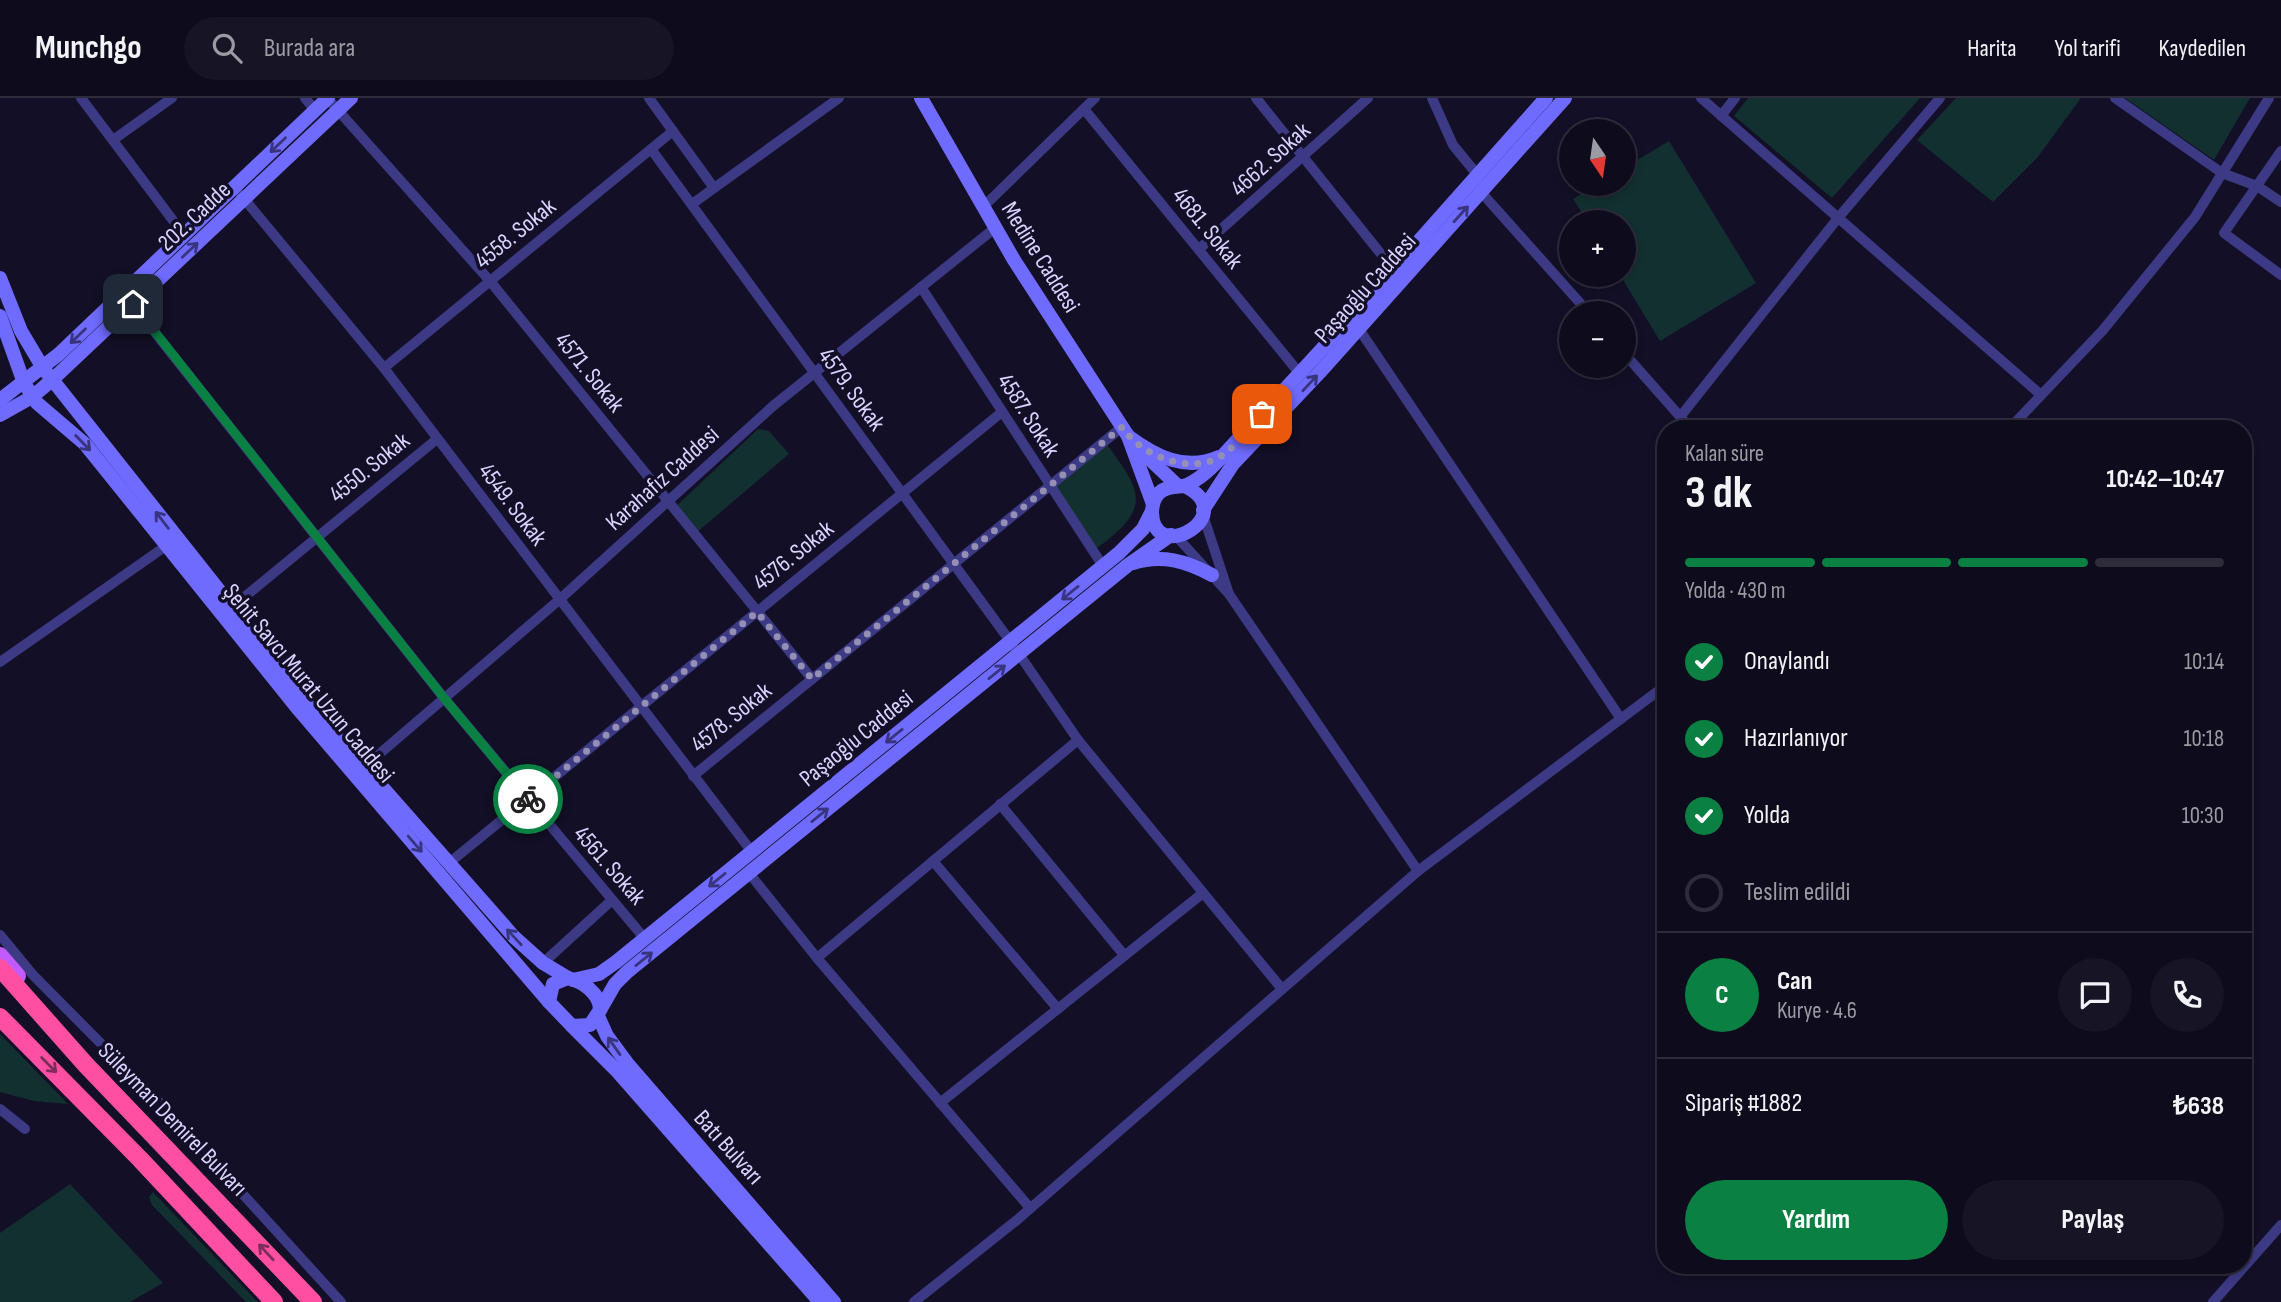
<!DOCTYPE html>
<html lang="tr">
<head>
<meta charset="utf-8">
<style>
	body { margin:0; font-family:"Sofia Sans Condensed",sans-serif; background:#171425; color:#f1f3f6; height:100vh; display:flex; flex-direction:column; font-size:26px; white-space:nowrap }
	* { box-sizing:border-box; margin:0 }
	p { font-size:23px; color:#9b9ba3 }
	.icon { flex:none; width:38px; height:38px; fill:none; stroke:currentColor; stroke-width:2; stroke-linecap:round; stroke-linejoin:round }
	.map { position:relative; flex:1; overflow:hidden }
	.drawer { position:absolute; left:1657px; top:322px; width:595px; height:854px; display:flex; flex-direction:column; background:#0e0b1c; border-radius:28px; box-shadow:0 4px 10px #0003,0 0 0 2px #2e2b3b }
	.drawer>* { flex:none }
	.needle { width:46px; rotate:167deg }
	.buttons { position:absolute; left:1559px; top:21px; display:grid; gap:14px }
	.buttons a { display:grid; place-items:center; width:77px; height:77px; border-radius:50%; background:#0e0b1c; box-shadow:0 4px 10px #0003,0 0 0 2px #2e2b3b; font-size:35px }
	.pin { position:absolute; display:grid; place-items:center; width:60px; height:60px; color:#fff; margin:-30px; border-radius:14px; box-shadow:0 4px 10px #0006 }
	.courier { position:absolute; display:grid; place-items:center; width:70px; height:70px; margin:-35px; border:5px solid #0b8043; border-radius:50%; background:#fff; color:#222; box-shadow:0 2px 9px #0007 }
	.summary em { font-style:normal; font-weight:700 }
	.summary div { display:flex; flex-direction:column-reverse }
	.summary { display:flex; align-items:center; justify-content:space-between; height:119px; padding:0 28px }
	h1 { font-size:46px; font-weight:700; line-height:52px }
	.bar { display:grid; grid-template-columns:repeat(4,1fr); gap:10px 7px; align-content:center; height:84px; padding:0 28px }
	.bar i { height:9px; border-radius:5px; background:#2e2b3b }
	.bar .active { background:#0b8043 }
	.bar p { grid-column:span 4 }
	.line { display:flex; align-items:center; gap:18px; padding:0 28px; border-top:2px solid #2e2b3b }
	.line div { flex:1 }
	.round { display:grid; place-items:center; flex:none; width:74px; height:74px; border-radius:37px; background:#171425 }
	ol { padding:0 28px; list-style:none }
	li { display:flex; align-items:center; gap:21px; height:77px }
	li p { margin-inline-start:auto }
	li .icon { padding:7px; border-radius:50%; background:#0b8043; color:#fff; stroke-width:4 }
	li:last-child { color:#9b9ba3 }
	li i { width:38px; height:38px; border:4px solid #2e2b3b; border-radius:50% }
	.cta { display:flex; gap:14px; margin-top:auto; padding:14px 28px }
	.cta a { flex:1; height:80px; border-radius:42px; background:#0b8043; color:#fff; font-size:28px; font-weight:700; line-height:80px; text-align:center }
	.cta a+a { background:#171425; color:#f1f3f6 }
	header { display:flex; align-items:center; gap:42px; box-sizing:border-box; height:98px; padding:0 35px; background:#0e0b1c; border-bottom:2px solid #2e2b3b }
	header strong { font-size:33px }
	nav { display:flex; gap:38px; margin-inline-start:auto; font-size:24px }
	.search { width:490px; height:63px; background:#171425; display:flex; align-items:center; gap:18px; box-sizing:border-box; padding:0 24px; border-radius:38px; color:#9b9ba3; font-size:26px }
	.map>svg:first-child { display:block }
	.green { fill:#12302f }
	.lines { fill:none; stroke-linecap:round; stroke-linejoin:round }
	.street { stroke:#3d3a85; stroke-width:10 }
	.secondary { stroke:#6f6bff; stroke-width:14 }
	.primary { stroke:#c25bff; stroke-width:16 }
	.highway { stroke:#ff4fa3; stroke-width:18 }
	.oneway { stroke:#38347d }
	.oneway2 { stroke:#7d2c5e }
	.done { stroke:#948fb3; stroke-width:7; stroke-dasharray:0 12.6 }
	.route { stroke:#0b8043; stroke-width:9 }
	.labels { text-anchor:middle; stroke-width:7; stroke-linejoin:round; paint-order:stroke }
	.street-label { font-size:24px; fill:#d9d4ff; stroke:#130f26 }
</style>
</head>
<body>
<header>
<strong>Munchgo</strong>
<div class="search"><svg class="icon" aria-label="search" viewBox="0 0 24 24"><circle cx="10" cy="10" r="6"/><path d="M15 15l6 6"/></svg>Burada ara</div>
<nav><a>Harita</a><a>Yol tarifi</a><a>Kaydedilen</a></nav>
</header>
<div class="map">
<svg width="2281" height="1204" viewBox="0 0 2281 1204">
	<rect width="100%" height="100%" fill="#130f26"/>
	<g class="green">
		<path d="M1748,0H1920L1832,100L1734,18Z"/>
		<path d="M1956,0H2081L2037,60L1993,104L1917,42Z"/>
		<path d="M2125,0H2250L2214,62Z"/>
		<path d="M1669,43L1756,185L1660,243L1620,177H1624V124H1588L1573,101L1598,86H1624V70Z"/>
		<path d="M758,331L769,333L789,356L696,435L672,412Z"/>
		<path d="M1105,344C1142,394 1153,409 1097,450L1055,387Z"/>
		<path d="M0,936L68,1006L34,1003L0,994Z"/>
		<path d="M70,1086L163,1185L130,1204H0V1135Z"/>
		<path d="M153,1094L254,1200L258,1204H246L152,1107L149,1099Z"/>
	</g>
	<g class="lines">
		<g class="street">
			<path d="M81,0L184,137"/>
			<path d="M305,0L315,12"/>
			<path d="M327,0L490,183L812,581"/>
			<path d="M649,0L714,90"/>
			<path d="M1256,0L1393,171"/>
			<path d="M1432,0L1453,47L1480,80"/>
			<path d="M1701,0L2041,297"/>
			<path d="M2115,0L2222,75L2257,88L2281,104"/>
			<path d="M1084,11L1300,276"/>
			<path d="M1721,18L1735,0"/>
			<path d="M113,42L172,0"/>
			<path d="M651,51L1010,543L1078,642L1282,891"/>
			<path d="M2281,53L2224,135L2281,177"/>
			<path d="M1481,94L1589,215"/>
			<path d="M241,97L384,270L752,754"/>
			<path d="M692,106L839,0"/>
			<path d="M983,109L1095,0"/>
			<path d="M1199,151L1368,0"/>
			<path d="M921,189L1103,468"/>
			<path d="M130,203L444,600L645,841"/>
			<path d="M1359,231L1621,621"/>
			<path d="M1624,255L1691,331"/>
			<path d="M384,270L673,33"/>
			<path d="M1680,319L1838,120L1940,0"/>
			<path d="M2009,331L2103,232L2195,119L2269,0"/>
			<path d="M1176,438L1229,496L1203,417"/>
			<path d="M1229,496L1418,773"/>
			<path d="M231,510L437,341"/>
			<path d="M0,564L166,448"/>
			<path d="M364,669L559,502L773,308L995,130"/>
			<path d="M693,678L1122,329"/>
			<path d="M1000,706L1124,857"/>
			<path d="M933,763L1058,911"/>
			<path d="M449,765L1002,314"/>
			<path d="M749,775L817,860L1030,1110"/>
			<path d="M0,837L33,877L159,1004L341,1204"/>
			<path d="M817,860L1078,642"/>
			<path d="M543,865L612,802"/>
			<path d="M940,1005L1203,795"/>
			<path d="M0,1011L25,1031"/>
			<path d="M914,1204L1017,1122L1418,773L1666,587"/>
			<path d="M2213,1204L2281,1127"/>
		</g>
		<g class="secondary">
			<path d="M921,0L1014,162L1128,338C1155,358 1185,374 1219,359"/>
			<path d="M0,180L21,233L43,270L309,606L514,839L543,865L568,880"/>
			<path d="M0,218L24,285L37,305L85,346L299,612L549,904"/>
			<path d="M0,302L59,256L328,0"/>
			<path d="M0,317L32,299L52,282L351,0"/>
			<path d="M1128,338L1153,406"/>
			<path d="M1141,353L1178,388"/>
			<path d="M1184,388C1243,415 1154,469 1152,415C1152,408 1154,400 1159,395C1169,386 1179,391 1189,386C1209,376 1224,356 1239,340C1345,229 1444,114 1546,0"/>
			<path d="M1203,412L1233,366L1320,274L1565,0"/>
			<path d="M1133,465C1162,456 1186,463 1212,477"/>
			<path d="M568,880C583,884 600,895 600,912L590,927L572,928L549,904L553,886Z"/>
			<path d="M573,882L599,876L616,864L1119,455L1143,431L1152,413"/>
			<path d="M600,912L615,886L627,874L1128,467L1171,437"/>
			<path d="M598,918L607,938L627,965L834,1204"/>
			<path d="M572,928L616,972L820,1204"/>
		</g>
		<path class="primary" d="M0,857L18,878"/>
		<g class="highway">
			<path d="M0,870L86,967L313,1204"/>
			<path d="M0,919L140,1061L274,1204"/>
		</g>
	</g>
	<defs><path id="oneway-shaft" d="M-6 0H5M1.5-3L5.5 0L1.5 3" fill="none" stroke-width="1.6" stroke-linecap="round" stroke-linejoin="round" transform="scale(1.75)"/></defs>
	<g class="oneway">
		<use href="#oneway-shaft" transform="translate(278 47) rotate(136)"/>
		<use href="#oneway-shaft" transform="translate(1461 116) rotate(-48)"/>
		<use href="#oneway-shaft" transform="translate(190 152) rotate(-43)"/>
		<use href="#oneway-shaft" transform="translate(78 238) rotate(136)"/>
		<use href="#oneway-shaft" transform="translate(1310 285) rotate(-47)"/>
		<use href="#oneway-shaft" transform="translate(83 345) rotate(46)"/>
		<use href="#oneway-shaft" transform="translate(162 422) rotate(-128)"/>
		<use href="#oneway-shaft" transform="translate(1070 495) rotate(141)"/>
		<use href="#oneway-shaft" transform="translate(997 574) rotate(-39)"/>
		<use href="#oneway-shaft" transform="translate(894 638) rotate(141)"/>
		<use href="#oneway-shaft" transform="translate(820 717) rotate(-39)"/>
		<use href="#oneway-shaft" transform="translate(415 746) rotate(49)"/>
		<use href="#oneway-shaft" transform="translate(717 782) rotate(141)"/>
		<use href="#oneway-shaft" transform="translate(514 839) rotate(-133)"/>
		<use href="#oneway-shaft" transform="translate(644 861) rotate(-39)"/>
		<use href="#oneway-shaft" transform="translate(614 948) rotate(-125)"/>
	</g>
	<g class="oneway2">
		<use href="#oneway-shaft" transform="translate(49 967) rotate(45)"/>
		<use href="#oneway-shaft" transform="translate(266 1154) rotate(-133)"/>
	</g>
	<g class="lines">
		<path class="done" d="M528,701L757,514L812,581L1122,329C1141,358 1193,379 1224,356C1238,346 1250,329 1262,316"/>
		<path class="route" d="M133,206L444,600L528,701"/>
	</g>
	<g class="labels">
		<g class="street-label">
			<text transform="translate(1270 61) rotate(-42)" y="8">4662. Sokak</text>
			<text transform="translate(194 118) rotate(-43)" y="8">202. Cadde</text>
			<text transform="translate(1208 130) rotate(51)" y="8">4681. Sokak</text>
			<text transform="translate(515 135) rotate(-39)" y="8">4558. Sokak</text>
			<text transform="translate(1041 159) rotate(58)" y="8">Medine Caddesi</text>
			<text transform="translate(1365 190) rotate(-48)" y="8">Paşaoğlu Caddesi</text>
			<text transform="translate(590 274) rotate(51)" y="8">4571. Sokak</text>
			<text transform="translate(852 291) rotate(54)" y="8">4579. Sokak</text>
			<text transform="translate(1029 317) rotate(57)" y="8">4587. Sokak</text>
			<text transform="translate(369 369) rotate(-39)" y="8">4550. Sokak</text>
			<text transform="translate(662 380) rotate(-42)" y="8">Karahafız Caddesi</text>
			<text transform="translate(513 406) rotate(53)" y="8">4549. Sokak</text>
			<text transform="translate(793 457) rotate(-39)" y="8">4576. Sokak</text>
			<text transform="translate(309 585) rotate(50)" y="8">Şehit Savcı Murat Uzun Caddesi</text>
			<text transform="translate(731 619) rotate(-39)" y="8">4578. Sokak</text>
			<text transform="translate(856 640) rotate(-39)" y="8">Paşaoğlu Caddesi</text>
			<text transform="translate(610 767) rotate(49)" y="8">4561. Sokak</text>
			<text transform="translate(173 1021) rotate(46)" y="8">Süleyman Demirel Bulvarı</text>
			<text transform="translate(729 1049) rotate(48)" y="8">Batı Bulvarı</text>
		</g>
	</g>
</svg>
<div class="buttons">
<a><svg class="needle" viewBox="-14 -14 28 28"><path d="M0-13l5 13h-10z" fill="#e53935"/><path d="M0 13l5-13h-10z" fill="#9b9ba3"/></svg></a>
<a>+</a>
<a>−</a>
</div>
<div class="pin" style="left:1262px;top:316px;background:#ea580c"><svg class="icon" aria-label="bag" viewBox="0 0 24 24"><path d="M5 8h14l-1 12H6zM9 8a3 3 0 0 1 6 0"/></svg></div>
<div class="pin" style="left:133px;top:206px;background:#1f2937"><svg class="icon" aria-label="home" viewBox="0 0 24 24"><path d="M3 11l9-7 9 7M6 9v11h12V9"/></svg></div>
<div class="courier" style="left:528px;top:701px"><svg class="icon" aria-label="bike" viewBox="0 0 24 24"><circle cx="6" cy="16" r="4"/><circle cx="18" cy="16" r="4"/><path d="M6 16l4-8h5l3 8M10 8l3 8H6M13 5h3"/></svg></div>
<section class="drawer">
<div class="summary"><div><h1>3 dk</h1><p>Kalan süre</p></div><em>10:42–10:47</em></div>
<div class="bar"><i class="active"></i><i class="active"></i><i class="active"></i><i></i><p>Yolda · 430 m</p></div>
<ol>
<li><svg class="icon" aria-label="check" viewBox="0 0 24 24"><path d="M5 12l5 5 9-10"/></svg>Onaylandı<p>10:14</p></li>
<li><svg class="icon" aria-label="check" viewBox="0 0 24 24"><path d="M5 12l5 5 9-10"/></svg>Hazırlanıyor<p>10:18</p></li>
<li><svg class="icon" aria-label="check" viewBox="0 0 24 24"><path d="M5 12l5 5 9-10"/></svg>Yolda<p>10:30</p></li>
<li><i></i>Teslim edildi</li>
</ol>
<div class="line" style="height:126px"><b class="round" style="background:#0b8043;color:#fff">C</b><div><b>Can</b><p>Kurye · 4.6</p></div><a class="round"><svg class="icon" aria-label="chat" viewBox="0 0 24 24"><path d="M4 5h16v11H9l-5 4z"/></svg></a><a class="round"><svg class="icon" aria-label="phone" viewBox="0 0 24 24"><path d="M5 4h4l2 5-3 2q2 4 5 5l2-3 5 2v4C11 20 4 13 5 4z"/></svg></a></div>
<div class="line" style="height:91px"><div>Sipariş #1882</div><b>₺638</b></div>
<div class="cta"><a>Yardım</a><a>Paylaş</a></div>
</section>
</div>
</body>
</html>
